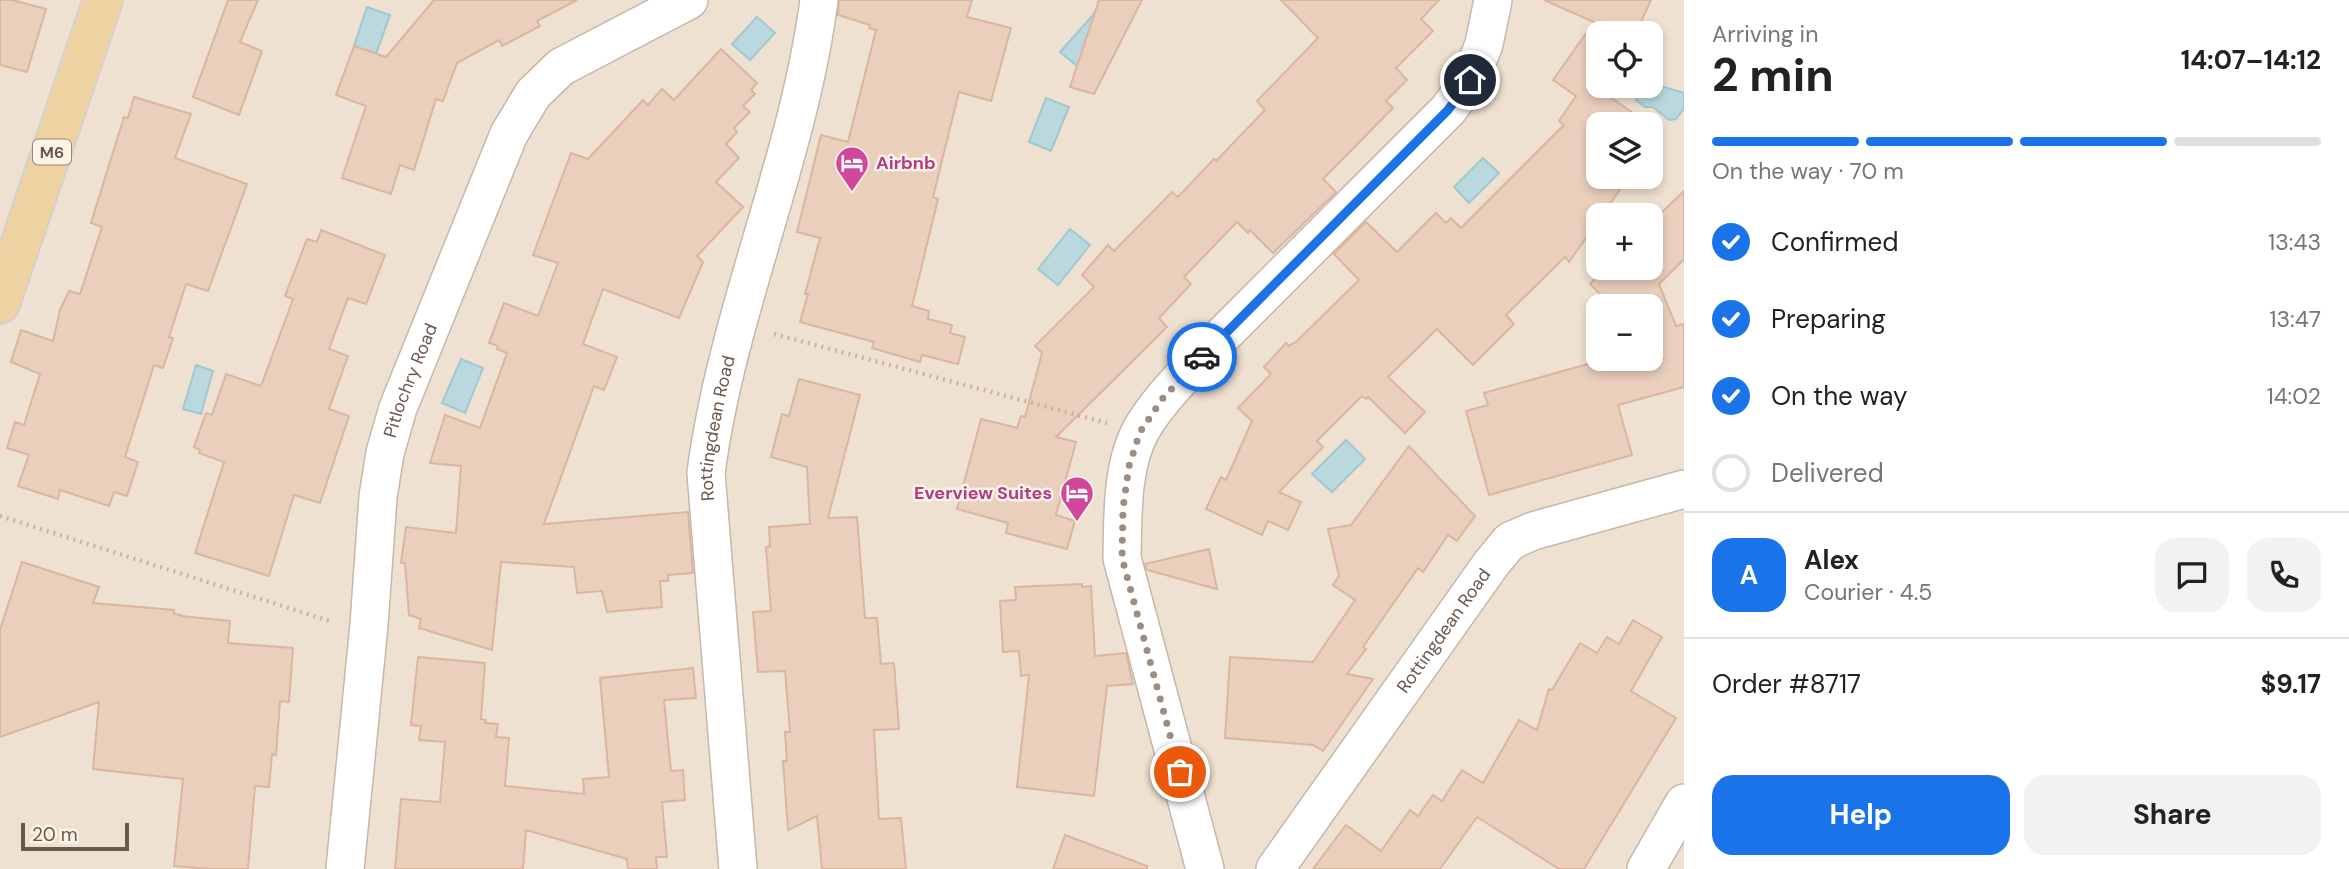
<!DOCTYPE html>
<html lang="en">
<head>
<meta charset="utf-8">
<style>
	body { margin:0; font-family:"DM Sans",sans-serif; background:#f2f2f2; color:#222; height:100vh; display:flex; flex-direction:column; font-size:26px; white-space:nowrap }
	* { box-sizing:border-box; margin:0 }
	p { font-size:23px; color:#767676 }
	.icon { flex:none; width:38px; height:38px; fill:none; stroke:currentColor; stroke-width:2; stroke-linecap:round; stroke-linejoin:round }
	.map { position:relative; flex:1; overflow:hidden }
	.side { display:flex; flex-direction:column; background:#fff; width:665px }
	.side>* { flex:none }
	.tools { position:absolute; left:1586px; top:21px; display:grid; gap:14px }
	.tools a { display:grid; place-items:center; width:77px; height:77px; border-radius:14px; background:#fff; box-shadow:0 4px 10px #0003; font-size:35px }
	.scale { position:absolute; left:21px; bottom:18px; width:108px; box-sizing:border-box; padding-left:7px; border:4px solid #6c574c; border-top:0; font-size:19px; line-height:24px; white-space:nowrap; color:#6c574c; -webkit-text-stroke:5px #fcf4e7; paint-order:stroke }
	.pin { position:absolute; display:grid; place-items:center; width:60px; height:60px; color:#fff; margin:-30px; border:4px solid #fff; border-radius:50%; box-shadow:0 2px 7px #0007 }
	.courier { position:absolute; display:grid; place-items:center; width:70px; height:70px; margin:-35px; border:5px solid #1a73e8; border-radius:50%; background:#fff; color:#222; box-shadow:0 2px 9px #0007 }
	.overview em { font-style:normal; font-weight:700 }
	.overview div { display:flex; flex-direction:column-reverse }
	.overview { display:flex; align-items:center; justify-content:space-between; height:119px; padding:0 28px }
	h1 { font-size:46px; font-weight:700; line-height:52px }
	.bar { display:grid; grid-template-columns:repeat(4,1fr); gap:10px 7px; align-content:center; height:84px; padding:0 28px }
	.bar i { height:9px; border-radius:5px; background:#e0e0e0 }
	.bar .active { background:#1a73e8 }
	.bar p { grid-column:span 4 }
	.line { display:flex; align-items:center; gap:18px; padding:0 28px; border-top:2px solid #e0e0e0 }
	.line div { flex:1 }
	.round { display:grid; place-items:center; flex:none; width:74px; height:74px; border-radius:21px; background:#f2f2f2 }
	ol { padding:0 28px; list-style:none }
	li { display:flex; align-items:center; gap:21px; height:77px }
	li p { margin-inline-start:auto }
	li .icon { padding:7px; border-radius:50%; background:#1a73e8; color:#fff; stroke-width:4 }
	li:last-child { color:#767676 }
	li i { width:38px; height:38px; border:4px solid #e0e0e0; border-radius:50% }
	.action { display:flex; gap:14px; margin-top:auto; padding:14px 28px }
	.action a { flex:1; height:80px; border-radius:21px; background:#1a73e8; color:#fff; font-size:28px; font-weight:700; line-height:80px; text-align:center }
	.action a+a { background:#f2f2f2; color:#222 }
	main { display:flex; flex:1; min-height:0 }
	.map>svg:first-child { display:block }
	.residential { fill:#efe1d1; fill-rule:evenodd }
	.water { fill:#bad9df; stroke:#a1c8cf; stroke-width:2 }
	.building { fill:#eacfbd; stroke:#dab6a0; stroke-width:2 }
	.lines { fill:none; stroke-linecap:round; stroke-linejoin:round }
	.minor-casing { stroke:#c7b7ab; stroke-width:40 }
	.primary-casing { stroke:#d6d0cd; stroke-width:42 }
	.path { stroke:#ceb2a1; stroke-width:4.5; stroke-dasharray:2 5; stroke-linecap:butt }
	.minor { stroke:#fff; stroke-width:37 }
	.primary { stroke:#efd2a2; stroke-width:38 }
	.done { stroke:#9d8c80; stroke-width:7; stroke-dasharray:0 12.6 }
	.route { stroke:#1a73e8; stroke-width:9 }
	.labels { text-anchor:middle; stroke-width:5; stroke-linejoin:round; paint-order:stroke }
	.shield { fill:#fcf4e7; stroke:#97867a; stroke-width:2 }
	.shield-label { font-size:16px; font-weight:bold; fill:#6c574c }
	.hotel-label { font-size:18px; font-weight:bold; fill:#b23c85; stroke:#fcf4e7; text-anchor:start }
	.street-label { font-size:18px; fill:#6c574c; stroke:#fcf4e7 }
</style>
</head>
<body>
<main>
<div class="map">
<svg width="1684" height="869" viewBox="0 0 1684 869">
	<rect width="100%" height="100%" fill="#f8efe2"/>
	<path class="residential" d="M0,0H1684V869H0ZM1598,33H1650V86H1598ZM1598,124H1650V177H1598ZM1598,215H1650V268H1598ZM1598,306H1650V359H1598Z"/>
	<g class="water">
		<path d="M367,7L390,15L376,54L354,46Z"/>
		<path d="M1094,14L1110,30L1094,60L1077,66L1060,52Z"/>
		<path d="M757,17L775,33L750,60L732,44Z"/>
		<path d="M1650,70L1661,86L1684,93V108L1676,119L1669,120L1653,107H1645L1636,100L1638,92L1643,86H1650Z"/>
		<path d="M1046,98L1069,107L1051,151L1029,142Z"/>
		<path d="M1483,158L1499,173L1469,203L1454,187Z"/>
		<path d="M1070,229L1090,245L1058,285L1038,269Z"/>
		<path d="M461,359L483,368L465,413L442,403Z"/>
		<path d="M196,365L213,371L201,414L183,409Z"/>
		<path d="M1346,440L1365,459L1332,492L1312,474Z"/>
	</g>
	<g class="building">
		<path d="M0,0H12L46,9L27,72L0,65Z"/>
		<path d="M228,0H258L240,42L262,51L239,115L193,97Z"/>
		<path d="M434,0H577L537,21L540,26L502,46L499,40L457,63L443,101L436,99L414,170L400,165L391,194L342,178L366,106L336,95L354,46L386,57Z"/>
		<path d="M839,0H972L967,17L1011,28L991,101L959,92L933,197L938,199L912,306L929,311L928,319L952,325L950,333L965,337L958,364L922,355L920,362L872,348L874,342L800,322L808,294H805L820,238L797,232L821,135L848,142L876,30L869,28L870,25L838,15Z"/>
		<path d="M1099,0H1142L1094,94L1070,87Z"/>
		<path d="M1281,0H1439L1421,19L1433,31L1396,68L1407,80L1386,101L1393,108L1323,179L1336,192L1273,253L1250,230L1248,233L1237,222L1184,277L1191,284L1159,318L1167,327L1056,437L1076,442L1056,515L1075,521L1067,549L1006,533L1008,523L957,509L981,419L1017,428L1021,416L1025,417L1042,353L1035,346L1094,287L1082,275L1108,245L1114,251L1172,192L1178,197L1214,159L1216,161L1265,110L1257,101L1318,38Z"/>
		<path d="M1544,0H1651L1636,33H1598V86H1603L1600,90L1649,124H1598V177H1629L1602,215H1598V221L1569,262L1565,257L1506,315L1514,324L1473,365L1437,329L1388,377L1425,412L1405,433L1368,397L1366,399L1362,396L1317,441L1323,447L1279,492L1301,502L1288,530L1268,521L1262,535L1206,509L1221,477L1226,480L1252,421L1238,408L1271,374L1264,367L1286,343L1289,346L1297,341L1359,280L1334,254L1366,222L1397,252L1436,213L1446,223L1451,218L1461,228L1564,125L1559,121L1576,96L1553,80L1594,22Z"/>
		<path d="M721,49L757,83L751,90L755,94L743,106L750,112L734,128L737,132L726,144L739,158L716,182L743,207L697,256L703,262L679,318L603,289L583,344L617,357L604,390L594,386L544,524L688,512L693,573L668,575V581H660L662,607L607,612L602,591L577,593L574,567L501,562L492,650L419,628L421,619L409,615L405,563H401L406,527L456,533L461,466L430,463L445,415L480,428L507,353L497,349L498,346L489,343L504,303L538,316L558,263L533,255L571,153L588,159L643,100L648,105L662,89L674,100Z"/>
		<path d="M134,97L191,114L175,158L247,184L208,291L186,284L169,337L173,338L163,368L154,365L125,457L138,462L127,496L114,492L109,506L60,490L58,499L18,486L29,455L7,448L15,422L24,425L40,374L11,362L21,330L53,341L60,310L69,291L80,294L102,227L91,223L124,117L128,118Z"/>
		<path d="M1650,125L1660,132L1650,146Z"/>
		<path d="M1684,191V259L1659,284L1676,326L1684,324V387L1618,405L1632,455L1489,495L1466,411L1488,405L1484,393L1606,359H1663L1650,346V306H1612L1590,284L1606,268H1650V224Z"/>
		<path d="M321,230L385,255L366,304L348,298L329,349L348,356L329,409L349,416L320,503L294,495L269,576L195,553L224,462L199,453L200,450L194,447L206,413L212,415L226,374L261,386L293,299L285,296L307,239L317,242Z"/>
		<path d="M799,379L860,395L828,518L857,517L865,618H877L881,664L894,663L899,729L874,730L879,819L901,818L906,869H822L817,816L788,830L783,761H787L785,732H790L785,671L758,672L753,612L771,611L766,547L770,546L769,527L810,524L807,467L771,457L782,414L789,416Z"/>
		<path d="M1409,446L1475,516L1457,541L1448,535L1423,572L1418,568L1363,647L1366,649L1347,674L1373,679L1323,751L1313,745L1225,738L1230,657L1313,662L1355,600L1333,585L1339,576L1328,529L1351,525Z"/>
		<path d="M1209,549L1217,589L1147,570L1145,564Z"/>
		<path d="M22,562L99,587L93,603L174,610V614L181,615V616L230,621L228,643L293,648L289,702L280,701L276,755L272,754L269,787L255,786L248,869H209L174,866L183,779L93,769L99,702L0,737V630Z"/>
		<path d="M1082,584V587L1091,586L1095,656L1126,653L1133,684L1107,686L1094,796L1017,787L1029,675L1021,676L1019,651L1003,652L1000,601L1016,600L1015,587Z"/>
		<path d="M1633,620L1662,637L1631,691L1676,718L1584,869H1559L1477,817L1440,869H1313L1346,825L1381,851L1410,810L1418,816L1433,795L1442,801L1462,770L1483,783L1519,720L1537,730L1549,689L1552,690L1580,643L1597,653L1607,637L1619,644Z"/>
		<path d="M418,657L485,663L481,719L486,720L485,723L498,724L496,737L509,738L505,786L584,794L583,779L609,777L600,678L693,668L696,698L664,700L671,771L683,770L685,800L662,802L667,857H656L657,869H628L627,859L526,830L523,869H395L401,799L440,802L445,742L419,740L421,726L411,725Z"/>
		<path d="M1065,835L1147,866V869H1053Z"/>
	</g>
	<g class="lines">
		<g class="minor-casing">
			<g id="minor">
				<path id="s1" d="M345,869L369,625L378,497L385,453L398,408L509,134L533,94L561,67L689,0"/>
				<path id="s2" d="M738,869L706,473C727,312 798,161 819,0"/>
				<path d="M1205,869L1122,558C1123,517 1121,467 1141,430C1156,404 1176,384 1196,362L1448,110L1470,80L1484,44L1493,0"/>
				<path id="s3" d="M1275,869L1491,564L1510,541L1533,531L1684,489"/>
				<path d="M1646,869L1684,803"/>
			</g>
		</g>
		<g class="primary-casing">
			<path id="primary" d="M0,304L103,0"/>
		</g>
		<g class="path">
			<path d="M774,334L1107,423"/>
			<path d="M0,516L333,622"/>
		</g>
		<use href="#minor" class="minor"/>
		<use href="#primary" class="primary"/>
	</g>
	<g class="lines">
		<path class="done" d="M1180,772L1122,558L1123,508L1129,466L1140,432L1163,398L1202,357"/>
		<path class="route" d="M1202,357L1448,110L1470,80"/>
	</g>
	<defs>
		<g id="hotel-pin" transform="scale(1.75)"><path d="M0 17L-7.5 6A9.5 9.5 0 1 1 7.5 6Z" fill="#d1479c" stroke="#fcf4e7"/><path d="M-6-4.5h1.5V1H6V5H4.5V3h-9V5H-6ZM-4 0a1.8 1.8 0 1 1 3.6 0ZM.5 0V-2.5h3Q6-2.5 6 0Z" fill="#fff"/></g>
	</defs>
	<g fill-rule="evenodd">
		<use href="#hotel-pin" x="852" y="163"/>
		<use href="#hotel-pin" x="1077" y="493"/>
	</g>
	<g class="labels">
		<rect class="shield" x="33" y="139.5" width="38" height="25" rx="5"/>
		<g class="shield-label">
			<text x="52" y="158">M6</text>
		</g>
		<g class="hotel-label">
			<text x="876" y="169">Airbnb</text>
			<text x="1052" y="499" text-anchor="end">Everview Suites</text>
		</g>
		<g class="street-label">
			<text dy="6" stroke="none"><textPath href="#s1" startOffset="495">Pitlochry Road</textPath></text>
			<text dy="6" stroke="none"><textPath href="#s2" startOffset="443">Rottingdean Road</textPath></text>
			<text dy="6" stroke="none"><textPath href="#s3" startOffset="292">Rottingdean Road</textPath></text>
		</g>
	</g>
</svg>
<div class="tools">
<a><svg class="icon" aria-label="locate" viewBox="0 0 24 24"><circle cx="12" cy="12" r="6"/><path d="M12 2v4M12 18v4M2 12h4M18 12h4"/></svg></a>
<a><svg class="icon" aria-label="layers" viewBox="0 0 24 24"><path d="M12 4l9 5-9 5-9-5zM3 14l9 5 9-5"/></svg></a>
<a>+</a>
<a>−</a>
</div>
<div class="scale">20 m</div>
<div class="pin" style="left:1180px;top:772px;background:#ea580c"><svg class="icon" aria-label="bag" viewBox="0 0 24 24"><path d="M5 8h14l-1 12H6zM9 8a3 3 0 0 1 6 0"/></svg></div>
<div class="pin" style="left:1470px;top:80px;background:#1f2937"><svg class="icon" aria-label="home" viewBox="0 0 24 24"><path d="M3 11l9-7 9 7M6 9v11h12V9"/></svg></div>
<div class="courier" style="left:1202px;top:357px"><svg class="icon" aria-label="car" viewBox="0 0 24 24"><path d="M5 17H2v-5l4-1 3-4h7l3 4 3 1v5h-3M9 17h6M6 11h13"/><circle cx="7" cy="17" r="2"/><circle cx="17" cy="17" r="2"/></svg></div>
</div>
<section class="side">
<div class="overview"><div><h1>2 min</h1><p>Arriving in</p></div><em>14:07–14:12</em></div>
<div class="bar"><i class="active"></i><i class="active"></i><i class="active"></i><i></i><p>On the way · 70 m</p></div>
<ol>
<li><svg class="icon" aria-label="check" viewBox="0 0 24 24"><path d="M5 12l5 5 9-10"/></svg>Confirmed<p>13:43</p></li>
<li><svg class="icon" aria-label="check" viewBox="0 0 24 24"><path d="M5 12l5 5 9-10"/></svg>Preparing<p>13:47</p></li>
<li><svg class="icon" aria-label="check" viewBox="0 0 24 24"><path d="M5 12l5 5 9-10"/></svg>On the way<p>14:02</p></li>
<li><i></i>Delivered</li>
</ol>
<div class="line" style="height:126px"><b class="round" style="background:#1a73e8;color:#fff">A</b><div><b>Alex</b><p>Courier · 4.5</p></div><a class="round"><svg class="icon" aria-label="chat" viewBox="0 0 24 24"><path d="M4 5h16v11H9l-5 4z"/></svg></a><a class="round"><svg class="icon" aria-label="phone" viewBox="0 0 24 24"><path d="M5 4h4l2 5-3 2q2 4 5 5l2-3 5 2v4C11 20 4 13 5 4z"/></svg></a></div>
<div class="line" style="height:91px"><div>Order #8717</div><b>$9.17</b></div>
<div class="action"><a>Help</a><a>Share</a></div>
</section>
</main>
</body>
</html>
